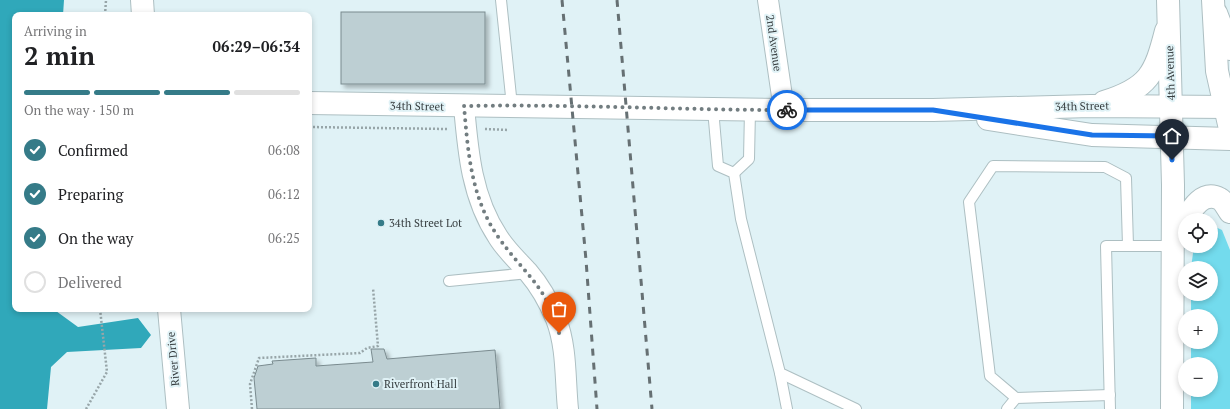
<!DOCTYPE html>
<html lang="en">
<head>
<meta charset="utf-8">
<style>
	body { margin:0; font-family:"PT Serif",serif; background:#f2f2f2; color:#202124; height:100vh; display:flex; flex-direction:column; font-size:15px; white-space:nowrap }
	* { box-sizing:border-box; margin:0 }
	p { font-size:13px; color:#757577 }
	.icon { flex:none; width:22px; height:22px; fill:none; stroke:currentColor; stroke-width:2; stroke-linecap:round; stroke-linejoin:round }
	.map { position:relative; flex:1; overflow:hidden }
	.sheet { position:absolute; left:12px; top:12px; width:300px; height:300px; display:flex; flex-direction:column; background:#fff; border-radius:8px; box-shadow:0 2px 6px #0003 }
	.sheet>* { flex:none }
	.controls { position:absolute; left:1178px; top:213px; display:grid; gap:8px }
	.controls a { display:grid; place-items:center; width:40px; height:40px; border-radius:50%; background:#fff; box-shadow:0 2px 6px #0003; font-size:20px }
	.pin { position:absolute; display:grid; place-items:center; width:34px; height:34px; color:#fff; margin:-41px -17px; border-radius:50% 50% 50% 0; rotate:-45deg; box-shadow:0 0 4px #0007 }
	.pin .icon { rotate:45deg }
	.courier { position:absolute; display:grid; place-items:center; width:40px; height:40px; margin:-20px; border:3px solid #1a73e8; border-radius:50%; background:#fff; color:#222; box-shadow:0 1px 5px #0007 }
	.summary em { font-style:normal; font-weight:700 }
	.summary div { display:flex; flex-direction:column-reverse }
	.summary { display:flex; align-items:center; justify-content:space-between; height:68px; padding:0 12px }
	h1 { font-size:26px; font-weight:700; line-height:30px }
	.bar { display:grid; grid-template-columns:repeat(4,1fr); gap:6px 4px; align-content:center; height:48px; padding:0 12px }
	.bar i { height:5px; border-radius:3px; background:#e0e0e0 }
	.bar .active { background:#357b88 }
	.bar p { grid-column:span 4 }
	ol { padding:0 12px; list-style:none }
	li { display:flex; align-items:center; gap:12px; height:44px }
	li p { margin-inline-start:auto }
	li .icon { padding:4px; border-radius:50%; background:#357b88; color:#fff; stroke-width:4 }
	li:last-child { color:#757577 }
	li i { width:22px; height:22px; border:2px solid #e0e0e0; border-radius:50% }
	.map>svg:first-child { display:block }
	.green { fill:#73dbed }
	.water { fill:#30a8ba }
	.building { fill:#bdcfd3; stroke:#7a8b8f; filter:url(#shadow) }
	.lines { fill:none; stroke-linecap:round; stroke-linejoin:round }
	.service-casing { stroke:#adbfc2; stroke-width:12 }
	.minor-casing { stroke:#adbfc2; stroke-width:22 }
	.tertiary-casing { stroke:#adbfc2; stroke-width:24 }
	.primary-casing { stroke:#adbfc2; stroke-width:24 }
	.path { stroke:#97a5a8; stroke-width:2.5; stroke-dasharray:2 2; stroke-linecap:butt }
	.service { stroke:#fff; stroke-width:10 }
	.minor { stroke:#fff; stroke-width:20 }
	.tertiary { stroke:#fff; stroke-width:22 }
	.primary { stroke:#fff; stroke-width:22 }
	.rail { stroke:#667073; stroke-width:3; stroke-dasharray:7 7; stroke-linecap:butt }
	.done { stroke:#727d80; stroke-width:4; stroke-dasharray:0 7.2 }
	.route { stroke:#1a73e8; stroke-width:5 }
	.poi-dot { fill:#357b88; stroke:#e0f2f6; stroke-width:1.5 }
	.labels { text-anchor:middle; stroke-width:4; stroke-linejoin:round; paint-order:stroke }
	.street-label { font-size:11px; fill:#373e40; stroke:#e0f2f6 }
	.poi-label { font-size:11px; fill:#373e40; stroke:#e0f2f6; text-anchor:start }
</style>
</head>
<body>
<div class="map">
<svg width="1230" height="409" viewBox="0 0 1230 409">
	<defs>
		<filter id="shadow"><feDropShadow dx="3.5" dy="3.5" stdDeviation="2" flood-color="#0004"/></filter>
	</defs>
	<rect width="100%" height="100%" fill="#e0f2f6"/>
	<path class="green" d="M1211,225L1222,230L1230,250V409H1191V390H1211V364H1191V342H1211V316H1191V294H1211V268H1191L1194,246H1211Z"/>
	<path class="water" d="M0,0H64L63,15H15V309H56V311L78,327L138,318L151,335L141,348L67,352L51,367L47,409H0Z"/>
	<g class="building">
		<rect x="341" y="12" width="144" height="72"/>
		<path d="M371,349H384L387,359L495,350L500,409H257L254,378L258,366L273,364L272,361L316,358V366L373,362Z"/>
	</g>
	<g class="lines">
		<g class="service-casing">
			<g id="service">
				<path d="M501,0L512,106"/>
				<path d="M713,109L718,166L734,173L741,219L780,373L856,409"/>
				<path d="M734,173L749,159L750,110"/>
				<path d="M449,281L529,273"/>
				<path d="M780,373L787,409"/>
				<path d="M1016,398L990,376L969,202L993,166L1105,167L1126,178L1128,246"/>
				<path d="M1007,409L1016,398L1110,395"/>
				<path d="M1110,409L1106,246H1172"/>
			</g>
		</g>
		<g class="minor-casing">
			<g id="minor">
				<path d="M768,0L784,110"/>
				<path d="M464,106C468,153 472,198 498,237C506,250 518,261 528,272C540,286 549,302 556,319C567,347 565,380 568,409"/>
			</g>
		</g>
		<g class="tertiary-casing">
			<g id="tertiary">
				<path d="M142,0L143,15"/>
				<path d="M1216,13L1230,49"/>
				<path d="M1104,102C1149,88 1155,74 1166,31"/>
				<path d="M309,103L784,110H933L1091,106L1230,107"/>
				<path d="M988,119L1092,135L1230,139"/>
				<path d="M169,309L178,409"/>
			</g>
		</g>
		<g class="primary-casing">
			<g id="primary">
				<path d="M1168,0L1173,185L1172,409"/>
				<path d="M1213,0L1217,71L1230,129"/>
				<path d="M1186,220C1192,208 1203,190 1220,199C1224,201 1227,208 1230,212"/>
			</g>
		</g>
		<g class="path">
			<path d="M105,15L106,0"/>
			<path d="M309,127L447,129"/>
			<path d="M485,129L509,130"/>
			<path d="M86,409L107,372L100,309"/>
			<path d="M252,409L250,384L259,358L360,353L367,348L378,346L373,288"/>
		</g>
		<use href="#service" class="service"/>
		<use href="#minor" class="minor"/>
		<use href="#tertiary" class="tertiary"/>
		<use href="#primary" class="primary"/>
		<g class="rail">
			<path d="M562,0L586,260L597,409"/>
			<path d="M617,0L652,409"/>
		</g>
	</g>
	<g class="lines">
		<path class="done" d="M559,333C548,287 523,273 499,238C471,199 468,152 464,106C571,104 679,110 787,110"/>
		<path class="route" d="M787,110H933L1092,135L1171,136L1172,160"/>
	</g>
	<g class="poi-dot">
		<circle cx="381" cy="223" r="4"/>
		<circle cx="376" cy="384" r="4"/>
	</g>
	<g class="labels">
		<g class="street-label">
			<text transform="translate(774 43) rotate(82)" y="4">2nd Avenue</text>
			<text transform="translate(1170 73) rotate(-92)" y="4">4th Avenue</text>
			<text transform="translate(417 106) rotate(1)" y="4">34th Street</text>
			<text transform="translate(1082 106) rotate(-1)" y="4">34th Street</text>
			<text transform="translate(173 359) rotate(-95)" y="4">River Drive</text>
		</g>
		<g class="poi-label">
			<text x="389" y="227">34th Street Lot</text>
			<text x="384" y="388">Riverfront Hall</text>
		</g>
	</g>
</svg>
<div class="controls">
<a><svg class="icon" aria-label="locate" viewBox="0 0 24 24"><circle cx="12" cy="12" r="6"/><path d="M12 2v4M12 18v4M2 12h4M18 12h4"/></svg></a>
<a><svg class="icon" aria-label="layers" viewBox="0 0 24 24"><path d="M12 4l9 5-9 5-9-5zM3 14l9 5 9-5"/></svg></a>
<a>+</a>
<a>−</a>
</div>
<div class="pin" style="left:559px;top:333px;background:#ea580c"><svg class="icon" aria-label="bag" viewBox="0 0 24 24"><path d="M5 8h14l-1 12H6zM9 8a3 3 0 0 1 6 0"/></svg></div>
<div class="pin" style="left:1172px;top:160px;background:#1f2937"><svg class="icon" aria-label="home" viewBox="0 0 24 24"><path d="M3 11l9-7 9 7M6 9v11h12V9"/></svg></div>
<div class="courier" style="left:787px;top:110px"><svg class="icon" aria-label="bike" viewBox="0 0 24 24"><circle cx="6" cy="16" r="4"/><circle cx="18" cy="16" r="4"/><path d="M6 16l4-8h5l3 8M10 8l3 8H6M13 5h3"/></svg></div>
<section class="sheet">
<div class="summary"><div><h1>2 min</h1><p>Arriving in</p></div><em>06:29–06:34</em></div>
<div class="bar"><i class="active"></i><i class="active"></i><i class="active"></i><i></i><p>On the way · 150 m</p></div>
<ol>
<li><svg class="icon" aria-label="check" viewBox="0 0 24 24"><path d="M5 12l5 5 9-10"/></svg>Confirmed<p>06:08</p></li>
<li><svg class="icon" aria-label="check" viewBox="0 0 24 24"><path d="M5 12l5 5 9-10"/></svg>Preparing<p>06:12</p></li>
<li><svg class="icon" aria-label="check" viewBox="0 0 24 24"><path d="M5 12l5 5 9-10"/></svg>On the way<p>06:25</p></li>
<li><i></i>Delivered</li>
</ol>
</section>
</div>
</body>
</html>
